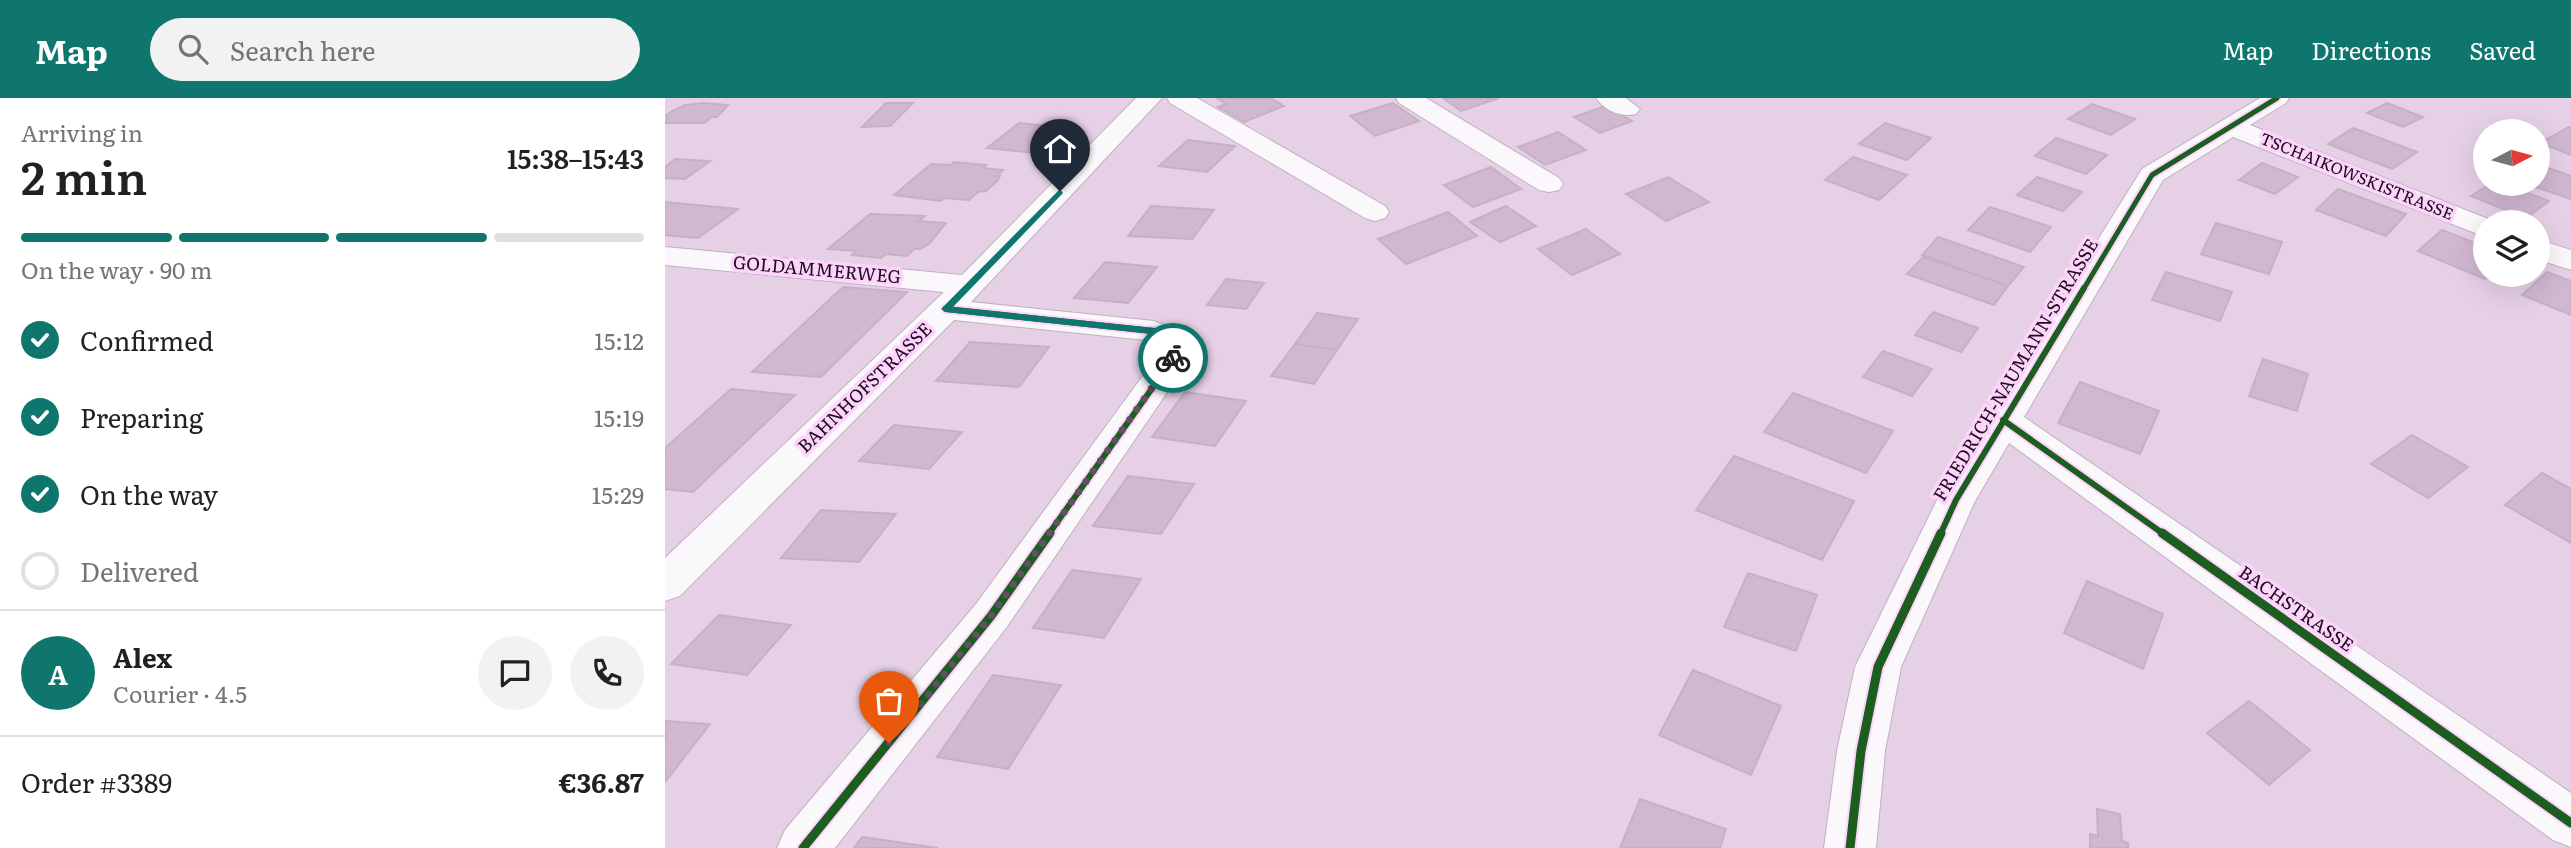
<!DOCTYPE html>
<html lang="en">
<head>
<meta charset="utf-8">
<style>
	body { margin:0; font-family:Literata,serif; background:#f2f2f2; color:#202124; height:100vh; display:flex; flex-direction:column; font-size:26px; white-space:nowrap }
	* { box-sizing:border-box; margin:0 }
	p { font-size:23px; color:#757577 }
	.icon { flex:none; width:38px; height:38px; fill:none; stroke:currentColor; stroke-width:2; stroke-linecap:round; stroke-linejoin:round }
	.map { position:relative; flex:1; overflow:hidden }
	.panel { display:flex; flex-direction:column; background:#fff; width:665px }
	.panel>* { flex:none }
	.needle { width:46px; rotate:84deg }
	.tools { position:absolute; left:1808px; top:21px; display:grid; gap:14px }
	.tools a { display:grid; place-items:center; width:77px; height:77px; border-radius:50%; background:#fff; box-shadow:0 7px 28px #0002; font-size:35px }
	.pin { position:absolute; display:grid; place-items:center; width:60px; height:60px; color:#fff; margin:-72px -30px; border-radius:50% 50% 50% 0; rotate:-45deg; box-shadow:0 0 7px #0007 }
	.pin .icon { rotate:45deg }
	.courier { position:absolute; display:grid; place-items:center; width:70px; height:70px; margin:-35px; border:5px solid #0f766e; border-radius:50%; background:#fff; color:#222; box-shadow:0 2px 9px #0007 }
	.overview em { font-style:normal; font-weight:600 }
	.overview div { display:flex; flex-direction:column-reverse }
	.overview { display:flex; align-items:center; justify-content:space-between; height:119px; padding:0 21px }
	h1 { font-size:46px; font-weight:600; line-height:52px }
	.bar { display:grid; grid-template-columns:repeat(4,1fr); gap:10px 7px; align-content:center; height:84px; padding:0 21px }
	.bar i { height:9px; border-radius:5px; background:#e0e0e0 }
	.bar .active { background:#0f766e }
	.bar p { grid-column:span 4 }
	.line { display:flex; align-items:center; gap:18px; padding:0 21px; border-top:2px solid #e0e0e0 }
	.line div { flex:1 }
	.round { display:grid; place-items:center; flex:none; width:74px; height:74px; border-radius:37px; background:#f2f2f2 }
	ol { padding:0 21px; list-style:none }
	li { display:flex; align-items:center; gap:21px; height:77px }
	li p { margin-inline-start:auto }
	li .icon { padding:7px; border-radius:50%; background:#0f766e; color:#fff; stroke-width:4 }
	li:last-child { color:#757577 }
	li i { width:38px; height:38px; border:4px solid #e0e0e0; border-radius:50% }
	header { display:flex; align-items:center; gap:42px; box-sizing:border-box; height:98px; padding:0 35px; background:#0f766e; color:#fff }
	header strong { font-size:33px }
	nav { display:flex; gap:38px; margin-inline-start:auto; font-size:24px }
	.search { width:490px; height:63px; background:#f2f2f2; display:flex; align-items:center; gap:18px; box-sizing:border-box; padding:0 24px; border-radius:38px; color:#757577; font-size:26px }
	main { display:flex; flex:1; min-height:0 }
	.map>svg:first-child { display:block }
	.building { fill:#d2b7d1; stroke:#c4b2c4; stroke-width:2 }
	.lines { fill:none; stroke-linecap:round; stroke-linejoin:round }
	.minor-casing { stroke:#c1b0c1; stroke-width:2 }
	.minor { fill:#fbf8fb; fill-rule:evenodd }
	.cycleway-far2-casing { stroke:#fed3fc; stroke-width:9 }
	.cycleway-far1-casing { stroke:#fed3fc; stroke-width:10 }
	.cycleway-casing { stroke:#fed3fc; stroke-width:13 }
	.cycleway-far2 { stroke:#1b5e20; stroke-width:5 }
	.cycleway-far1 { stroke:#1b5e20; stroke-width:6 }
	.cycleway { stroke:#1b5e20; stroke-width:9 }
	.route { fill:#0f766e }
	.done { stroke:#615161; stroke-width:7; stroke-dasharray:0 12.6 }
	.labels { text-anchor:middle; stroke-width:7; stroke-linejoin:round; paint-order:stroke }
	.far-street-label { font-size:16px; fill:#1a0c1a; stroke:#fed3fc }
	.street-label { font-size:18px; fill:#1a0c1a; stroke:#fed3fc }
</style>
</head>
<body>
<header>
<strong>Map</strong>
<div class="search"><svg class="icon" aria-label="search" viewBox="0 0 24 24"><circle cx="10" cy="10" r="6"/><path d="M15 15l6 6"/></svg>Search here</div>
<nav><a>Map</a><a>Directions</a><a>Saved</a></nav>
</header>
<main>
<section class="panel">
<div class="overview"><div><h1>2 min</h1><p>Arriving in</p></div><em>15:38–15:43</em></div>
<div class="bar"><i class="active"></i><i class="active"></i><i class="active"></i><i></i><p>On the way · 90 m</p></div>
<ol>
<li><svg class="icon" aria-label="check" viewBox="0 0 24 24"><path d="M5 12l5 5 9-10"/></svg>Confirmed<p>15:12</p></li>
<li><svg class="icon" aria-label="check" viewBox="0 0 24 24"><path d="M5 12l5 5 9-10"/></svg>Preparing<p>15:19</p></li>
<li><svg class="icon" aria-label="check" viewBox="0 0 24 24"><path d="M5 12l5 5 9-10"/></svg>On the way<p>15:29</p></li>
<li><i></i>Delivered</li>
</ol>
<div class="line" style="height:126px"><b class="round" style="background:#0f766e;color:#fff">A</b><div><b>Alex</b><p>Courier · 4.5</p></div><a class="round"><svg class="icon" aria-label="chat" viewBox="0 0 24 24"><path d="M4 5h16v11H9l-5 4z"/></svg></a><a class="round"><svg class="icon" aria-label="phone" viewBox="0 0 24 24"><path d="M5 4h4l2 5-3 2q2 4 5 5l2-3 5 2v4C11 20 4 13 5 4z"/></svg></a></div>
<div class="line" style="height:91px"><div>Order #3389</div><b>€36.87</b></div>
</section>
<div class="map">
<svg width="1906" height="750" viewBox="0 0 1906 750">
	<rect width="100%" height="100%" fill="#e6d0e6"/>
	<g class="building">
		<path d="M557,0H606L619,8L579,24L553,9L561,6L553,1Z"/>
		<path d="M778,0H834L796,13Z"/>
		<path d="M39,5L63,7L52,19H47L39,25H0L3,19L0,18L7,13L20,7Z"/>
		<path d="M221,5H248L225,28L197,29Z"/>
		<path d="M728,5L754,23L710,38L685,18Z"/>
		<path d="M1722,5L1758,19L1738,29L1702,15Z"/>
		<path d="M1427,6L1470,21L1446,37L1403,21Z"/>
		<path d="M940,8L967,23L935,35L909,19Z"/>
		<path d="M354,25L401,30L370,55L322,50Z"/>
		<path d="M1220,25L1266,40L1242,62L1194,46Z"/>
		<path d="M1904,29L1906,30V57L1875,45Z"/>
		<path d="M1688,30L1752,54L1727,71L1663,46Z"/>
		<path d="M893,34L921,52L880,67L853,49Z"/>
		<path d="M1391,40L1442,57L1421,76L1370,58Z"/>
		<path d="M523,42L570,48L542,74L494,68Z"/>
		<path d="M1188,59L1242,77L1214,102L1160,82Z"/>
		<path d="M10,61L45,63L20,81L0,80V69Z"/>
		<path d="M289,64L321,67L318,70L338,72L331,78H335L332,83L321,93L313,94L304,102L279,100L276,103L229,97L266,66L286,67Z"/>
		<path d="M1597,65L1633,79L1610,96L1574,82Z"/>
		<path d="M1872,66L1906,78V101L1862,86H1872Z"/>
		<path d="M826,69L856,91L808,109L779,87Z"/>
		<path d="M1003,79L1044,104L1001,123L961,96Z"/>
		<path d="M1372,79L1417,94L1398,113L1352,97Z"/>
		<path d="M1825,86H1838L1884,103L1861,120L1806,98Z"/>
		<path d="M1673,91L1741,116L1721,138L1651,112Z"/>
		<path d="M0,104L73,111L33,140L9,138L0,137Z"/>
		<path d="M486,108L549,112L527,141L463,138Z"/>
		<path d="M841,108L871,128L835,144L805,124Z"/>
		<path d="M1325,109L1386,129L1365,154L1303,132Z"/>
		<path d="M783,114L812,138L741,166L713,141Z"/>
		<path d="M205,116L260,118L254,123L281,125L264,146L255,151H249L242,158L221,156L216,160L187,157L191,153L163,151Z"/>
		<path d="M1551,125L1617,144L1604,176L1536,156Z"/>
		<path d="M921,131L955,156L907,177L873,151Z"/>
		<path d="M1777,132L1820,149V177H1825L1820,181L1753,153Z"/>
		<path d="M1273,139L1359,169L1343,188L1257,157Z"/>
		<path d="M1258,159L1343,188L1329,207L1242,176Z"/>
		<path d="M440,164L492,169L463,205L409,200Z"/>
		<path d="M1501,174L1567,194L1555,223L1487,202Z"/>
		<path d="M1882,174L1906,183V217L1857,197Z"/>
		<path d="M561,181L599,185L581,211L542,207Z"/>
		<path d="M178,189L242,194L156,279L87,274Z"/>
		<path d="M1268,214L1313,230L1296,254L1250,237Z"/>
		<path d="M652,215L693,221L672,252L630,246Z"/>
		<path d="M305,244L384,249L354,289L271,283Z"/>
		<path d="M630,246L672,252L649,286L606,278Z"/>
		<path d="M1218,253L1267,271L1247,298L1198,279Z"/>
		<path d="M1598,261L1643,276L1632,313L1584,298Z"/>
		<path d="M1415,284L1494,313L1475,356L1393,325Z"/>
		<path d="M66,291L130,297L28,394L0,391V350Z"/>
		<path d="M520,294L581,303L550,348L487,339Z"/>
		<path d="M1128,295L1228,333L1201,375L1099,334Z"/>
		<path d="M229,327L297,334L264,371L194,363Z"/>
		<path d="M1747,337L1803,369L1763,400L1706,366Z"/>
		<path d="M1069,358L1189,403L1157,462L1031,412Z"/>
		<path d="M1877,375L1906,391V445L1840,407Z"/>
		<path d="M463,378L529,386L496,436L428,428Z"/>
		<path d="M156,412L231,416L194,464L116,460Z"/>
		<path d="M407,472L476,481L439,540L368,530Z"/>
		<path d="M1083,475L1152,497L1131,553L1059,529Z"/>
		<path d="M1422,483L1498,516L1478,571L1399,535Z"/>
		<path d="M54,517L126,527L82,577L6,566Z"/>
		<path d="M1028,572L1116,608L1086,677L994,637Z"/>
		<path d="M328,577L396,587L343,671L272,659Z"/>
		<path d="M1584,603L1645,652L1604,687L1542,635Z"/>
		<path d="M0,623L45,626L0,684Z"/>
		<path d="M975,701L1061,731L1055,750H955Z"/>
		<path d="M1432,711L1455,716L1457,743L1463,745V750H1425V736L1433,738Z"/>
		<path d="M197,739L273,750H189Z"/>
	</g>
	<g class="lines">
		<g class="minor-casing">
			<g id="minor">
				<path d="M471,0H497L306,204L489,223L519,236L527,258L341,530L170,750H112L120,732L311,506L493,257L491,248L481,242L289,222L15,498L0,503V460L279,194L0,167V149L297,177Z"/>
				<path d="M502,0H532L720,108L724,114L720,120L710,123L700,120L505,5Z"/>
				<path d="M731,0H761L894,80L898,86L894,92L884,94L874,92L734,5Z"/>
				<path d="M931,0H961L975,11L971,16C956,20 939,12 931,0Z"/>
				<path d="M1595,0H1624L1621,5L1585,27L1831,124H1820V138L1810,135L1568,39L1498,82L1359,319L1906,695V749L1888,742L1344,345L1310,403L1236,569L1220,653L1211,750H1159L1172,653L1190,569L1277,392L1477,71Z"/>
				<path d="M1872,141L1906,152V172L1872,161Z"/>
			</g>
		</g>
		<use href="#minor" class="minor"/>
		<g class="cycleway-far2-casing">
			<path id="cycleway-far2" d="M1418,192L1487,77L1612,0"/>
		</g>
		<g class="cycleway-far1-casing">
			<g id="cycleway-far1">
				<path d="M281,211L489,233L507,243L510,258L383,437"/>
				<path d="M1338,322L1500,437"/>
				<path d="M1275,437L1291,402L1419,190"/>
			</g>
		</g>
		<g class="cycleway-casing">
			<g id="cycleway">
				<path d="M1497,435L1906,725"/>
				<path d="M138,750L326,518L385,435"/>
				<path d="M1185,750L1196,653L1213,569L1276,435"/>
			</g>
		</g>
		<use href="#cycleway-far2" class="cycleway-far2"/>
		<use href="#cycleway-far1" class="cycleway-far1"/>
		<use href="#cycleway" class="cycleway"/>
	</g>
	<path class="route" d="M395,91L398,95L288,209L489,230L510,241L512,263L503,260L502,244L486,236L281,214L276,211Z"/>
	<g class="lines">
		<path class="done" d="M224,645L326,518L508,260"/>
	</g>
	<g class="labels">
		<g class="far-street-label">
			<text transform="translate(1692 78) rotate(22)" y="6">TSCHAIKOWSKISTRASSE</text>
		</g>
		<g class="street-label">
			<text transform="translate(152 172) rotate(5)" y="6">GOLDAMMERWEG</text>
			<text transform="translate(1351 272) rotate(-59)" y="6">FRIEDRICH-NAUMANN-STRASSE</text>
			<text transform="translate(200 290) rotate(-44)" y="6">BAHNHOFSTRASSE</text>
			<text transform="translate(1631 511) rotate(35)" y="6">BACHSTRASSE</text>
		</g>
	</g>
</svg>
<div class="tools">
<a><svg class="needle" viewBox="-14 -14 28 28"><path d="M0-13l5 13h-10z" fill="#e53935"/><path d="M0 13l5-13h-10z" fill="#757577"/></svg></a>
<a><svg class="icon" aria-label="layers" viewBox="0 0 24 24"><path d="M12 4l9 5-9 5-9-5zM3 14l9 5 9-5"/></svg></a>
</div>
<div class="pin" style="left:224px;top:645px;background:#ea580c"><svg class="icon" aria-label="bag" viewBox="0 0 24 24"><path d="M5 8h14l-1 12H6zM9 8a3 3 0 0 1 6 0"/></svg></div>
<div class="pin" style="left:395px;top:93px;background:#1f2937"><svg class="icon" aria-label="home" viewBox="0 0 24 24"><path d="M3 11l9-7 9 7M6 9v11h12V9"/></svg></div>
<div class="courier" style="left:508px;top:260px"><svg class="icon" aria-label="bike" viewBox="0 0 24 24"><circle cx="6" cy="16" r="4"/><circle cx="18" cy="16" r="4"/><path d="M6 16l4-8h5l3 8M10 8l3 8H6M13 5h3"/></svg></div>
</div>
</main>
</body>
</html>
